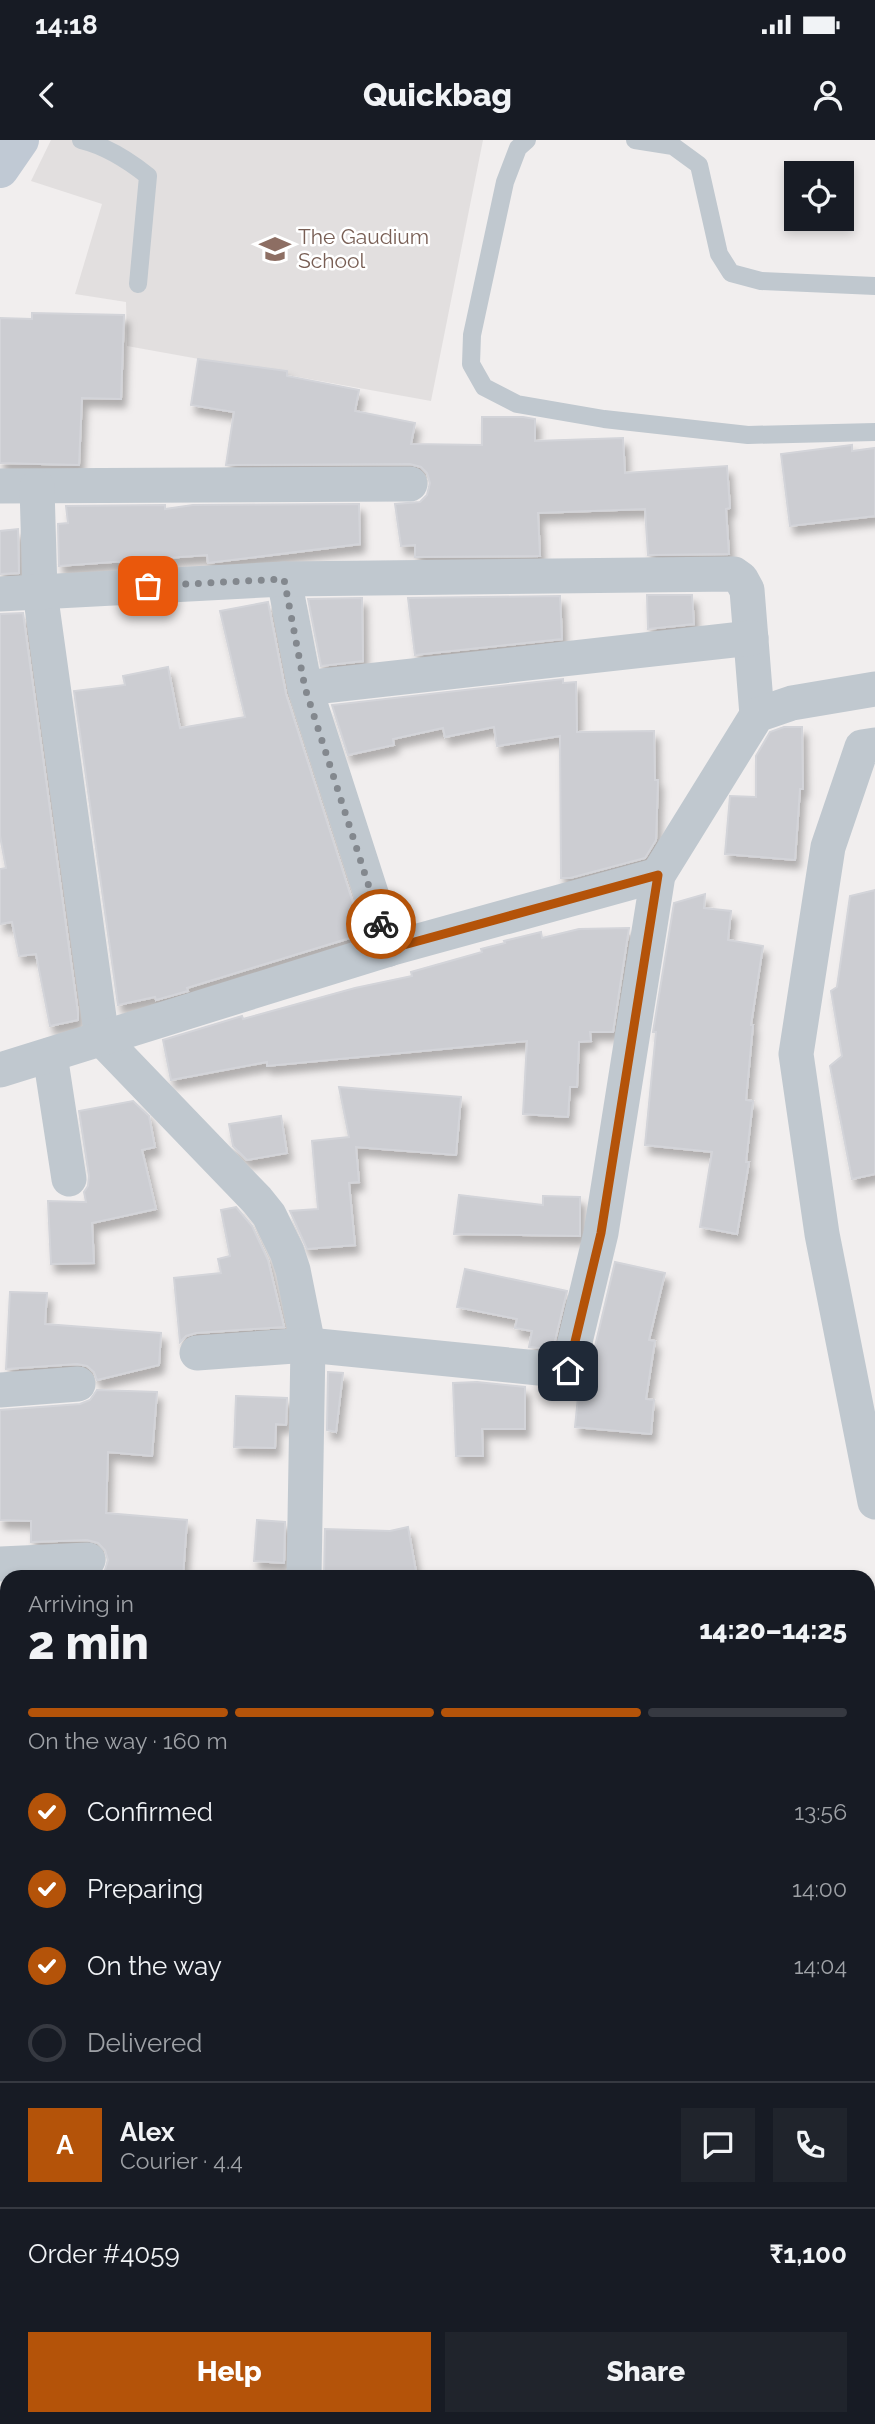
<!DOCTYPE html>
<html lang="en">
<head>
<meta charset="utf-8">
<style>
	body { margin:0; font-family:Raleway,sans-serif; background:#20242c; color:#f1f3f6; height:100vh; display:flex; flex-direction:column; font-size:26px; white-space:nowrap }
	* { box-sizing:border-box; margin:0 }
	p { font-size:23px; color:#9ea1a6 }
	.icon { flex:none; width:38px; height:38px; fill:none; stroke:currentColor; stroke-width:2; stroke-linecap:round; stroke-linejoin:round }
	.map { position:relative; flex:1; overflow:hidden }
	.details { position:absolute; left:0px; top:1430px; width:875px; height:856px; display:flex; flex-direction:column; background:#171b24; border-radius:21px 21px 0 0; box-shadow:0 4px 10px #0003 }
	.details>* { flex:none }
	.tools { position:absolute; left:784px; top:21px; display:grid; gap:14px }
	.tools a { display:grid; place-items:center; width:70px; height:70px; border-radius:0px; background:#171b24; box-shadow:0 4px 10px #0003; font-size:35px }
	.pin { position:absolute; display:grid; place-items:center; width:60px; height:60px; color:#fff; margin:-30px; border-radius:14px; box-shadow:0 4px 10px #0006 }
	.courier { position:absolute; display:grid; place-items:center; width:70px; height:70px; margin:-35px; border:5px solid #b45309; border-radius:50%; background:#fff; color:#222; box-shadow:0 2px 9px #0007 }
	.head em { font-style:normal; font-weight:800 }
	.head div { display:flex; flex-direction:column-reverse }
	.head { display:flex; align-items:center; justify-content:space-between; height:119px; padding:0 28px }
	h1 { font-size:46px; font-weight:800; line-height:52px }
	.bar { display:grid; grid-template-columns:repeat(4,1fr); gap:10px 7px; align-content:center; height:84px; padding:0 28px }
	.bar i { height:9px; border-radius:5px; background:#363941 }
	.bar .current { background:#b45309 }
	.bar p { grid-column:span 4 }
	.line { display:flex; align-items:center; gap:18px; padding:0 28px; border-top:2px solid #363941 }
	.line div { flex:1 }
	.round { display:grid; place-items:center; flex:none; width:74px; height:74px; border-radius:0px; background:#20242c }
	ol { padding:0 28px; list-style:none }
	li { display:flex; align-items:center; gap:21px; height:77px }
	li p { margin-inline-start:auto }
	li .icon { padding:7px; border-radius:50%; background:#b45309; color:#fff; stroke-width:4 }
	li:last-child { color:#9ea1a6 }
	li i { width:38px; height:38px; border:4px solid #363941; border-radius:50% }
	.cta { display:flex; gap:14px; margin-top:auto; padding:14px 28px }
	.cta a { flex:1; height:80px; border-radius:0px; background:#b45309; color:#fff; font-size:28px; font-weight:800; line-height:80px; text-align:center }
	.cta a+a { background:#20242c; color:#f1f3f6 }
	.status { display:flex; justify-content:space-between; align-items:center; height:49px; padding:0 35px; background:#171b24; direction:ltr }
	.status svg { height:19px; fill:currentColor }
	header { display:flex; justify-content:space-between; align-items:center; height:91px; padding:0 28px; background:#171b24; font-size:32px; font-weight:800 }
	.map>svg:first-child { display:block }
	.education { fill:#e2dfdf }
	.building { fill:#cccdd2; stroke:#d3d4d9; stroke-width:2; filter:url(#shadow) }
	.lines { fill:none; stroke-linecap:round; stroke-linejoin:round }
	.lane { stroke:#c0c8cf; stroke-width:18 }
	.street { stroke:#c0c8cf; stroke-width:35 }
	.secondary { stroke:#c0c9d4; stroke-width:38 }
	.done { stroke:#83888e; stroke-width:7; stroke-dasharray:0 12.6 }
	.route { stroke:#b45309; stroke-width:9 }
	.labels { text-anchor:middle; stroke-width:5; stroke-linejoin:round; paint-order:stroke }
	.education-label { font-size:21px; fill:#785e54; stroke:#fff; text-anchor:start }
</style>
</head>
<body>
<div class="status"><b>14:18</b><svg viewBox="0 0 49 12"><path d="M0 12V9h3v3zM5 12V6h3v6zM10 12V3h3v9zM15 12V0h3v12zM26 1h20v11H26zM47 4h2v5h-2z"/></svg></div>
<header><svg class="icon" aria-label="back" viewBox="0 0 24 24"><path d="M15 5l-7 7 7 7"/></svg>Quickbag<svg class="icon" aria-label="person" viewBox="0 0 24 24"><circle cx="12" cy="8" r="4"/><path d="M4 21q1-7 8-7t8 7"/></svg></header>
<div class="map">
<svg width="875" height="2284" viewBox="0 0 875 2284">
	<defs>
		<filter id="shadow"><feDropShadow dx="4.5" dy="8" stdDeviation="3.5" flood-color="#0004"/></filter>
	</defs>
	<rect width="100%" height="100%" fill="#f1eeee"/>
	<path class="education" d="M51,0H483L431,261L127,206L126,162L75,154L102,64L31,41Z"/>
	<g class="building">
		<path d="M32,173L124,175L121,259L82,258L79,325L0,323V178L32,179Z"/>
		<path d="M198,219L287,231V236L359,250L355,271L415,283L411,304L482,305V277H523L535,279V301L623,298L625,333L727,326L730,368L726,369L729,414L648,415L645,369L538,373L540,416L415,417V405L401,406L395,364L420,362L427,355L430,343L427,333L421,327L410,324L226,325L234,272L191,265Z"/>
		<path d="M852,305V311L875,308V376L790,386L781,314Z"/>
		<path d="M359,364L360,404L208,423L207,415L59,426L58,384L68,383L66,366L165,365V369L193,365Z"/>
		<path d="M18,389L19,433L0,434V391Z"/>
		<path d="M647,455H692L694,484L648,489Z"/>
		<path d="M560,456L562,499L415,515L408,458Z"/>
		<path d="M362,458L363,521L321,526L308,459Z"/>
		<path d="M268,462L286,554L363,794L187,848L188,851L156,860L155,857L118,865L74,551L125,545L123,536L168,527L180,588L245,577L220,471Z"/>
		<path d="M23,473L78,873V880L50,886L36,814L19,816L12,782L0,784V729L6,728L0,696V474Z"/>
		<path d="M563,539V543L576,542L577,592L654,591L655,640H658L656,700L645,718L570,738H561L560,596L497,606L494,587L445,597L443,588L393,599L394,605L348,615L332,565Z"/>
		<path d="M784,587H802L803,649H800L795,720L725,714L730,656L756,657V616L770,592Z"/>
		<path d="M875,750V1034L852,1039L830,926L842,916L831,851L837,847L850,756Z"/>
		<path d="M705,754L704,768L731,771L728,800L763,806L751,885H753L746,960L753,961L746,1022H749L737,1094L700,1087L712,1012L645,1005L656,892H653L674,763Z"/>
		<path d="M629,788L613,892H590L591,901L579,902L577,947H570L568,977L523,974L527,901L267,926V922L171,940L163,900L242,876L243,879L355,848L412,836L411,832L482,812L481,809L505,803L504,801L541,792L542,798L579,789Z"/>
		<path d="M339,947L461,957L456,1015L356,1007L359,1042L349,1043L355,1105L307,1109L290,1071L318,1069L312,1001L349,997Z"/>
		<path d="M133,961L149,976L155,1007L142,1010L156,1069L92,1083L94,1123L51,1124L48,1061L86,1062L84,1052L88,1046L89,1036L79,971Z"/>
		<path d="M281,976L287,1013L247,1020L233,1006L229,984Z"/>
		<path d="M459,1055L543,1065V1056L580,1057V1096L454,1094Z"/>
		<path d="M236,1067L252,1086L268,1120L284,1187L196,1193L186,1196L180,1202L174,1138L221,1133L218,1119L230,1116L221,1070Z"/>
		<path d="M615,1122L665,1133L649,1200L655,1201L646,1259L654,1260L651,1294L575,1287L579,1247L588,1236Z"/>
		<path d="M465,1129L567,1151L553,1209L529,1207L532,1191L515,1188L517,1179L457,1167Z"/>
		<path d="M10,1152L47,1153L45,1184L161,1193L159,1225L97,1240L94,1232L87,1226L77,1224L6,1229Z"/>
		<path d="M328,1232L343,1233L336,1292L327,1290Z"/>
		<path d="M477,1242L525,1247V1289H482L483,1316H456L453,1243Z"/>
		<path d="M97,1250L157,1252L152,1316L108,1312L106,1373L187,1380L183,1437H99L105,1430L108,1420L105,1410L98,1403L87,1400L31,1402V1381L0,1380V1270L80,1264L90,1260Z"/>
		<path d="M236,1256L287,1258L286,1285L276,1284L275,1308L234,1307Z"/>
		<path d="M257,1380L285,1382L284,1423L254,1421Z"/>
		<path d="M408,1387L417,1437H324L325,1389L390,1391Z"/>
	</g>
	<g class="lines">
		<g class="lane">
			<path d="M81,0C106,6 128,20 148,36L138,144"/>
			<path d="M527,0L518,8L505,42L472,195L471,224L484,247L517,264L604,279L748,295L875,292"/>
			<path d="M635,0L673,6L699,25L719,114L731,133L761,141L875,146"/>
			<path d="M868,1550L875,1553"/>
			<path d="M868,1661L875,1658"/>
		</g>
		<g class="street">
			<path d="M0,346L410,344"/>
			<path d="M37,347L40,452L102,899L257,1060L269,1075L287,1112L293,1130L308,1205L304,1437"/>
			<path d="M284,439L305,548L389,809"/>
			<path d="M0,454L284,439L734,434L741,439L747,450L757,575"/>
			<path d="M305,548L751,498"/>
			<path d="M875,605L862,607L828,707L796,914L822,1094L875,1362"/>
			<path d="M50,915L69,1039"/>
			<path d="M0,930L389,809L658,735"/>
			<path d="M197,1213L308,1205L568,1231L601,1093L658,735L757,575L792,563L875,549"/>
			<path d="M0,1250L78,1244"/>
			<path d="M0,1424L88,1420"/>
			<path d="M0,1685L7,1684"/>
			<path d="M0,1822L7,1818"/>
			<path d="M0,2031L7,2029"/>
			<path d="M0,2135L7,2230"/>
			<path d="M11,2278L12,2284"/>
			<path d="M231,2284L234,2278"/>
		</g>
		<path class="secondary" d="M0,29L20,0"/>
	</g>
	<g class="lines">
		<path class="done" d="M148,446L284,439L305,548L381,784"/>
		<path class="route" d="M381,784L389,809L658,735L601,1093L568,1231"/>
	</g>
	<defs>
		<g id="school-bare" transform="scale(2.415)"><path d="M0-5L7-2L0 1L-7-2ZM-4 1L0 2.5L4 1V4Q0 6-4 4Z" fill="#8d6e63" stroke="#fff" stroke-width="2.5" paint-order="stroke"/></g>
	</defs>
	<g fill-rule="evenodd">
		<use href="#school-bare" x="275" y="109"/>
	</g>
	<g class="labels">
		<g class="education-label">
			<text x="298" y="104">The Gaudium<tspan x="298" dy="24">School</tspan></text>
		</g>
	</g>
</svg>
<div class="tools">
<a><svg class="icon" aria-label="locate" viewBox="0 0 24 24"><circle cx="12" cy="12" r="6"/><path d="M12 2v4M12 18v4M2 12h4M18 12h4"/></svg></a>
</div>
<div class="pin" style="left:148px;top:446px;background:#ea580c"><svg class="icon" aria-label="bag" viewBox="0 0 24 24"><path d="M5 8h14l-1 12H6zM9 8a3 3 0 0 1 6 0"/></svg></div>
<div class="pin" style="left:568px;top:1231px;background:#1f2937"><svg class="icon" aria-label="home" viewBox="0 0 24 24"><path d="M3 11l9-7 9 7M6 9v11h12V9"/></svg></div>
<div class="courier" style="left:381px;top:784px"><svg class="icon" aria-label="bike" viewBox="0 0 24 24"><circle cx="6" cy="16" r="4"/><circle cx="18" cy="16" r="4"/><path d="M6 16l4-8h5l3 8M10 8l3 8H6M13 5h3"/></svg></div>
<section class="details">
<div class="head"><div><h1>2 min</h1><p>Arriving in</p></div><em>14:20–14:25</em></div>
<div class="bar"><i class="current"></i><i class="current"></i><i class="current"></i><i></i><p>On the way · 160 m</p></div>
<ol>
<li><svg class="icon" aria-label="check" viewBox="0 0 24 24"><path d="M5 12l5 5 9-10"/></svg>Confirmed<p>13:56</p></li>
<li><svg class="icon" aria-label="check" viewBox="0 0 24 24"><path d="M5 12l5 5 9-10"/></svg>Preparing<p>14:00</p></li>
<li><svg class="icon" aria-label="check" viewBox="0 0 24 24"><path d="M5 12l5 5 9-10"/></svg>On the way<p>14:04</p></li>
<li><i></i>Delivered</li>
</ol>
<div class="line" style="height:126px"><b class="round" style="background:#b45309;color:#fff">A</b><div><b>Alex</b><p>Courier · 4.4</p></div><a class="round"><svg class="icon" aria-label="chat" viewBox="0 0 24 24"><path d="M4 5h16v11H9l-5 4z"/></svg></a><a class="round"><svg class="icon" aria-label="phone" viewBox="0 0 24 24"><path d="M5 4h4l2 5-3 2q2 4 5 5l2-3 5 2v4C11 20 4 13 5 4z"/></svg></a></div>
<div class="line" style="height:91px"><div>Order #4059</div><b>₹1,100</b></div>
<div class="cta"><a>Help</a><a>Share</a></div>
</section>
</div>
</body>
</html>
